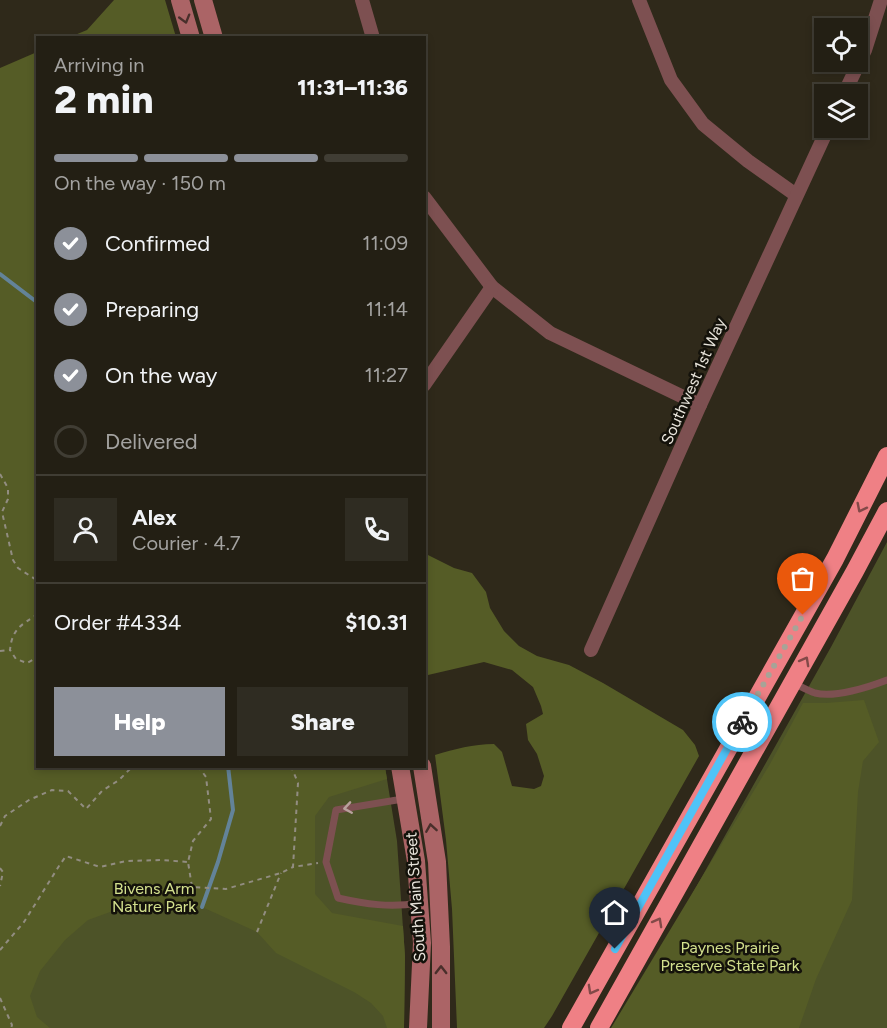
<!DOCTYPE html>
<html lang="en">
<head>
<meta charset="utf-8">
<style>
	body { margin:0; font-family:Figtree,sans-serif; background:#2f2c22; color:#f1f3f6; height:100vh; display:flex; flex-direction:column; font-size:22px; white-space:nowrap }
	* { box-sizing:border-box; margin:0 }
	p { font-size:20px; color:#a3a2a0 }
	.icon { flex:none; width:33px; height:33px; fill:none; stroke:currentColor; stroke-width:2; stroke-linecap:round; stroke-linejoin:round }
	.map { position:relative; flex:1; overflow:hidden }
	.side { position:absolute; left:36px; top:36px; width:390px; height:732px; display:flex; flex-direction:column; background:#231f14; border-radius:0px; box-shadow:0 3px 9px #0003,0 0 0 2px #403d34 }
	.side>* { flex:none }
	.controls { position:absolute; left:814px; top:18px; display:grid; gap:12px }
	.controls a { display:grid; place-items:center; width:54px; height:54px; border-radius:0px; background:#231f14; box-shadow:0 3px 9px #0003,0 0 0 2px #403d34; font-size:30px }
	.pin { position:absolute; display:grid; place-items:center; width:51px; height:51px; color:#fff; margin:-62px -26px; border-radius:50% 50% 50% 0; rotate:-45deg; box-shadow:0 0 6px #0007 }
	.pin .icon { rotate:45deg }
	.courier { position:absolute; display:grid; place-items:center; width:60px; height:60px; margin:-30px; border:4px solid #4fc3f7; border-radius:50%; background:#fff; color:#222; box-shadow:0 2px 8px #0007 }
	.overview em { font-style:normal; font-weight:800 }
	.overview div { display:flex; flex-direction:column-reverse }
	.overview { display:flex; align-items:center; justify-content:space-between; height:102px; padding:0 18px }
	h1 { font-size:39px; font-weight:800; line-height:45px }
	.bar { display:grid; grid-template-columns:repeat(4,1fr); gap:9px 6px; align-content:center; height:72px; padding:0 18px }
	.bar i { height:8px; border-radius:4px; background:#403d34 }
	.bar .on { background:#8c9099 }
	.bar p { grid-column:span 4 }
	.line { display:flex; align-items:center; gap:15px; padding:0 18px; border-top:2px solid #403d34 }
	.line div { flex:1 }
	.round { display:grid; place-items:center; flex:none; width:63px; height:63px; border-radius:0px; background:#2f2c22 }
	ol { padding:0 18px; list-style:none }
	li { display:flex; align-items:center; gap:18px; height:66px }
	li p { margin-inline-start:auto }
	li .icon { padding:6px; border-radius:50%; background:#8c9099; color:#fff; stroke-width:4 }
	li:last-child { color:#a3a2a0 }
	li i { width:33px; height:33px; border:3px solid #403d34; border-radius:50% }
	.action { display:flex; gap:12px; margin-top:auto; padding:12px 18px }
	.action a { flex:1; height:69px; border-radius:0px; background:#8c9099; color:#fff; font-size:24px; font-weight:800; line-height:69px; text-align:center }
	.action a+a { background:#2f2c22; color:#f1f3f6 }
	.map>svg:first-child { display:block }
	.green { fill:#4d5328 }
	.forest { fill:#555c26 }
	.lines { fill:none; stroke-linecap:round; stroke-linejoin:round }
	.stream { stroke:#638399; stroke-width:4 }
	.path { stroke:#928d81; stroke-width:2; stroke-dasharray:4.5 4.5; stroke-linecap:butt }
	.lane { stroke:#7d5051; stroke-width:7 }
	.street { stroke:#7d5051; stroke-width:14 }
	.secondary { stroke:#ab6466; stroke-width:18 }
	.highway { stroke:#ef8085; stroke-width:18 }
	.oneway { stroke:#492f2b }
	.oneway2 { stroke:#824948 }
	.oneway3 { stroke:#b8a19d }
	.done { stroke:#a7a397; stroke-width:6; stroke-dasharray:0 10.8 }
	.route { stroke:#4fc3f7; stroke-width:8 }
	.labels { text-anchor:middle; stroke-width:5; stroke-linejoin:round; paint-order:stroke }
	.street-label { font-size:16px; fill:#e8e4db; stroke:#14120b }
	.park-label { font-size:16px; fill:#d3e08d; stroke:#14120b }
</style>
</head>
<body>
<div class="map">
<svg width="887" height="1028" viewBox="0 0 887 1028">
	<rect width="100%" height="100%" fill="#2f291a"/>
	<g class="green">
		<path d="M0,480L38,766L385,767L397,841L405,957L404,1028H0Z"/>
		<path d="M887,542V1028H617L831,647Z"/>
	</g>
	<g class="forest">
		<path d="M114,0H165L176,37H70L87,30Z"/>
		<path d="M37,52L38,766L385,767L387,779L329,797L315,816V894L332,913L403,926L405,957L404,1028H387L383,1016L371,1003L354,992L276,953L257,932L202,907L191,906L143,900L88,920L65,940L40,971L30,996L37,1017L50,1028H0V68Z"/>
		<path d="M424,553L454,568L472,573L486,592L490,608L504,631L519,646L537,656L569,665L603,683L683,730L695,745L699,756L552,1016L544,1028H457L452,909L446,840L435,755C455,749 473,744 494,744L502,752L512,786L534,789L541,786L544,776L537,754L528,740L526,724L543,714L541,706L533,687L512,670L484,662L428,675L425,674Z"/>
		<path d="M864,700L879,742L863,761L858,792L852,900L816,979L799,1028H611L770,764L803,703H826Z"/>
	</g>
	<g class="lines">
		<g class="stream">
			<path d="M0,274L38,303"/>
			<path d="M202,907L218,862L233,810L228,766"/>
		</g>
		<g class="path">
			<path d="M0,474L8,488V499L2,512L13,560L18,568L38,581"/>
			<path d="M38,614C21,625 12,629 10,650L16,659L27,663L38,657"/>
			<path d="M0,651L10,650"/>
			<path d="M157,766L164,769L166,766"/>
			<path d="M198,766L206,777L211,819L193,841L188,862L192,887L226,889L281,873L293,867"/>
			<path d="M291,766L298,783L293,867L318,863"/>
			<path d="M0,826L5,816L29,800L52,790L68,791L86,809L102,791L119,780L133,766"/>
			<path d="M0,868L3,872L0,886"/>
			<path d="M257,932L281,873"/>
			<path d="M0,950L24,922L59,866L66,856L100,867L126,861L162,860L188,862"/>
			<path d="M0,998L12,1025L11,1028"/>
		</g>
		<g class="lane">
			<path d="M793,683C800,686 808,691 815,693C835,698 869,687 887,680"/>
			<path d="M403,799L336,810L326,862L338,898C365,904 391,908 418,903"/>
		</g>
		<g class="street">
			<path d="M362,0L373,38"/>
			<path d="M639,0L671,80L703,124L748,161L796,195"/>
			<path d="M844,94L865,50L881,0"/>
			<path d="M424,197L492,287L550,333L700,405"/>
			<path d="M424,385L492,287"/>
			<path d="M591,650L700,405L828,128"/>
		</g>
		<g class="secondary">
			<path d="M180,0L191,38"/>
			<path d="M203,0L214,38"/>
			<path d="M400,766L416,861L422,943L418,1028"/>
			<path d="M422,766L437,862L441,947V1028"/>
		</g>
		<g class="highway">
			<path d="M571,1028L835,559L887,456"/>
			<path d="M599,1028L855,571L887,511"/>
		</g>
	</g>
	<defs><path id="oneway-chevron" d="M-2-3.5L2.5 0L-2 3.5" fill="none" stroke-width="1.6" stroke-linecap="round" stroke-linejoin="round" transform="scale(1.5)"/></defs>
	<g class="oneway">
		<use href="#oneway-chevron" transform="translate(185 19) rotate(74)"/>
		<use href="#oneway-chevron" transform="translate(431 828) rotate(-99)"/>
		<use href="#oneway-chevron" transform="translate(441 970) rotate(-90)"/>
	</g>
	<g class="oneway2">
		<use href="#oneway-chevron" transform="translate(861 508) rotate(117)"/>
		<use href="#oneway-chevron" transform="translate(805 661) rotate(-61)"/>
		<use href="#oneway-chevron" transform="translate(658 922) rotate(-61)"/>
		<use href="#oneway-chevron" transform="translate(592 990) rotate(119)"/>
	</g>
	<use class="oneway3" href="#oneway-chevron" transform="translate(348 808) rotate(171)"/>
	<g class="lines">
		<path class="done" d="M742,722L803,615"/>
		<path class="route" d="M615,949L742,722"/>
	</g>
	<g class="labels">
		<g class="street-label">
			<text transform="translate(693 381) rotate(-66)" y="6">Southwest 1st Way</text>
			<text transform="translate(415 897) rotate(-94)" y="6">South Main Street</text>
		</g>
		<g class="park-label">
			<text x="154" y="894">Bivens Arm<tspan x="154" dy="18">Nature Park</tspan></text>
			<text x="730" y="953">Paynes Prairie<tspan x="730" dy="18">Preserve State Park</tspan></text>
		</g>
	</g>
</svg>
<div class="controls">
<a><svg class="icon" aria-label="locate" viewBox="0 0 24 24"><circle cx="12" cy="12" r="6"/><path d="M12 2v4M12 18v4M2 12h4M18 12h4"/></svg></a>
<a><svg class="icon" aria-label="layers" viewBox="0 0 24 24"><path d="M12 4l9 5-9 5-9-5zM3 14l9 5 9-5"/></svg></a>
</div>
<div class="pin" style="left:803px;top:615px;background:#ea580c"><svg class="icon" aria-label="bag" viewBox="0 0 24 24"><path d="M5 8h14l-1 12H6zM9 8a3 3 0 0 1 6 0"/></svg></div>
<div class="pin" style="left:615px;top:949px;background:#1f2937"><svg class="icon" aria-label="home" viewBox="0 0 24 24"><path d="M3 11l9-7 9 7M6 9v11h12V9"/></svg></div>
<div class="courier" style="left:742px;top:722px"><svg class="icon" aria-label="bike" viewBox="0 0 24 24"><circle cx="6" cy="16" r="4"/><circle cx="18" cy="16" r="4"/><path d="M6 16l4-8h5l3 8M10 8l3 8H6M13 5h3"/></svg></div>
<section class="side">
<div class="overview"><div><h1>2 min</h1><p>Arriving in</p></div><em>11:31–11:36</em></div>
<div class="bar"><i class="on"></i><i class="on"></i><i class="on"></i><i></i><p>On the way · 150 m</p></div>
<ol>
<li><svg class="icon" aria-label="check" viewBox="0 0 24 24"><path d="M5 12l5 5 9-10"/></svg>Confirmed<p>11:09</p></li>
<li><svg class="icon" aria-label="check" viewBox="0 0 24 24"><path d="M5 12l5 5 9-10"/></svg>Preparing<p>11:14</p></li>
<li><svg class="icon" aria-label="check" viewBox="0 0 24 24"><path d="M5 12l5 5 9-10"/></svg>On the way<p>11:27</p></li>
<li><i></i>Delivered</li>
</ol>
<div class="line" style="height:108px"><a class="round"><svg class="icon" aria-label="person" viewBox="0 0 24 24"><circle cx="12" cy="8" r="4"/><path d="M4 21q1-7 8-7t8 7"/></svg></a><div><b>Alex</b><p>Courier · 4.7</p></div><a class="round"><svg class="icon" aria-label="phone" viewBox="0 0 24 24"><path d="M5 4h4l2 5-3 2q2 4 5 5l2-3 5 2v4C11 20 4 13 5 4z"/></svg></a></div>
<div class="line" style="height:78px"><div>Order #4334</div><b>$10.31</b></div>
<div class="action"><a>Help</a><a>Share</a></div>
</section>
</div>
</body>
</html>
